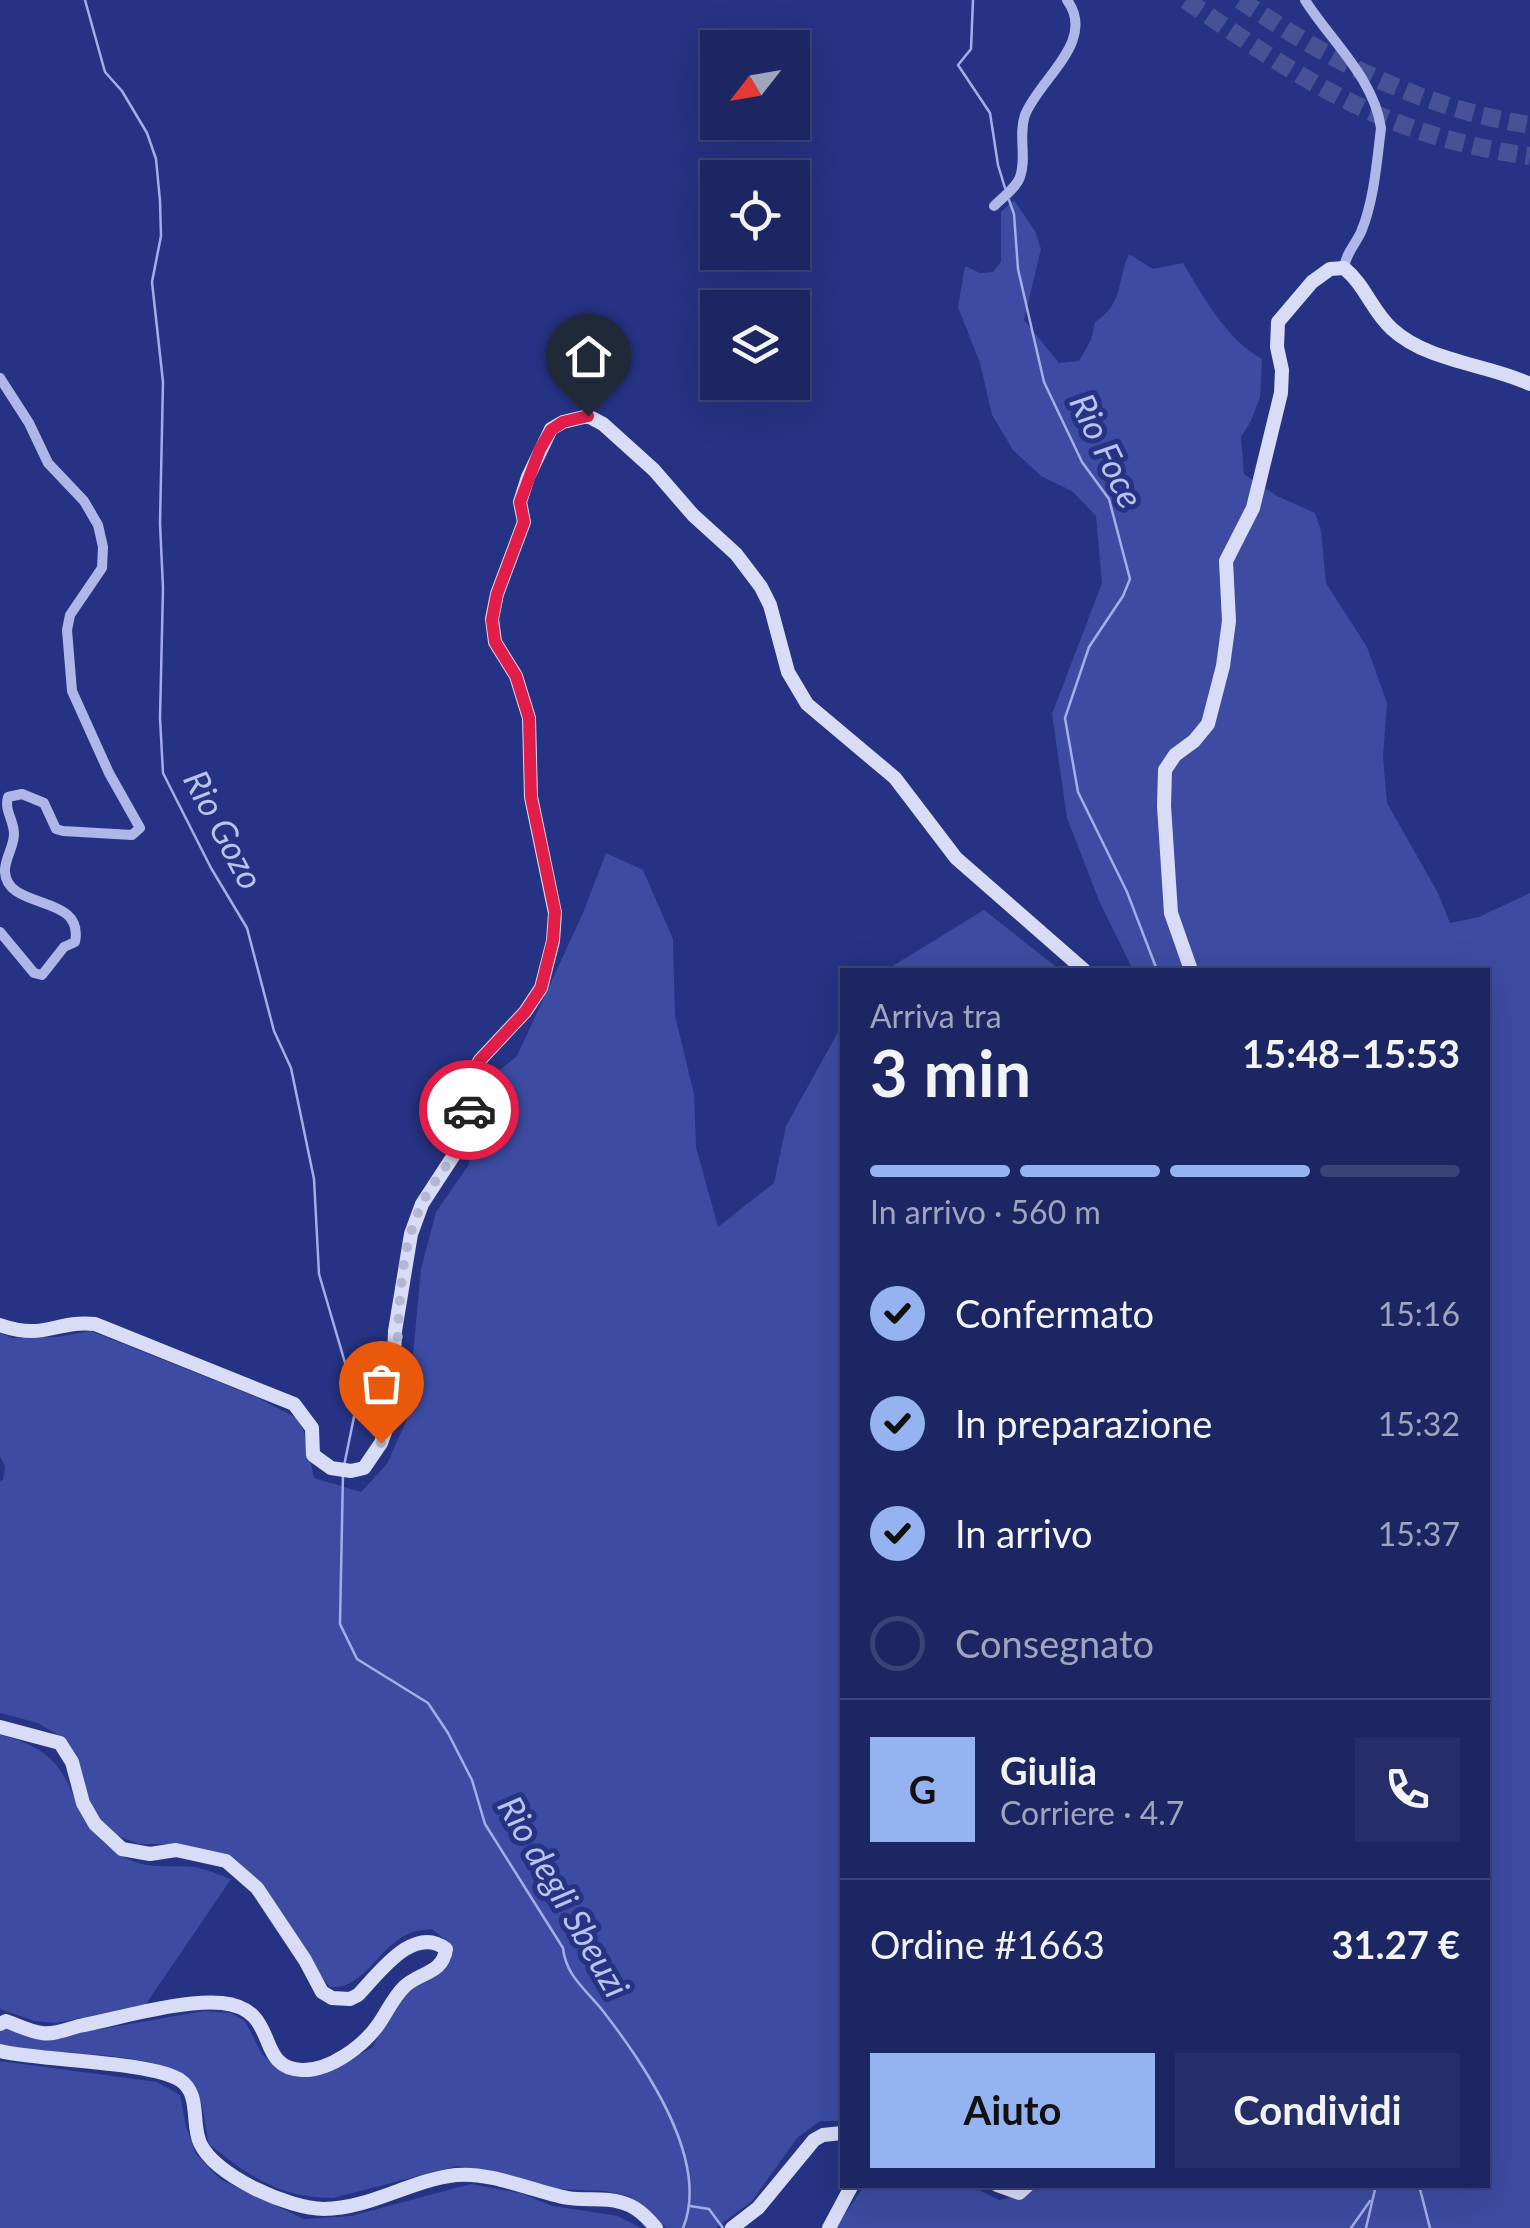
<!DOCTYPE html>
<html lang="it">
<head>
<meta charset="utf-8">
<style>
	body { margin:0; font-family:Lato,sans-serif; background:#252e68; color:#f1f3f6; height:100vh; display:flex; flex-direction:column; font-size:38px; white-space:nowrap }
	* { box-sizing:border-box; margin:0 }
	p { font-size:32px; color:#a0a5be }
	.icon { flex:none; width:55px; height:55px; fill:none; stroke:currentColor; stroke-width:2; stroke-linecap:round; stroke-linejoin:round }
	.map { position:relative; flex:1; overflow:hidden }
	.details { position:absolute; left:840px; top:968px; width:650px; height:1220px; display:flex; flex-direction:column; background:#1c2662; border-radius:0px; box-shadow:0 10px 40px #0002,0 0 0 2px #3a4377 }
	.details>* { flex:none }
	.needle { width:65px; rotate:239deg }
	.fabs { position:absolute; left:700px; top:30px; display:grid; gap:20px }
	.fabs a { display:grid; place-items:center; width:110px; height:110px; border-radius:0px; background:#1c2662; box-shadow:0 10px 40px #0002,0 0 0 2px #3a4377; font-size:50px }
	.pin { position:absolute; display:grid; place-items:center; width:85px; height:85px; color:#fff; margin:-102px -42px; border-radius:50% 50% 50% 0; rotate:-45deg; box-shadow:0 0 10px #0007 }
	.pin .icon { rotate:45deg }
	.courier { position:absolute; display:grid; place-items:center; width:100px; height:100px; margin:-50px; border:8px solid #e11d48; border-radius:50%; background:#fff; color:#222; box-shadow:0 2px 12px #0007 }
	.summary em { font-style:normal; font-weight:700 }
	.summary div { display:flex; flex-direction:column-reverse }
	.summary { display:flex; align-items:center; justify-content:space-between; height:170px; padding:0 30px }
	h1 { font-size:65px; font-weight:700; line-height:75px }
	.bar { display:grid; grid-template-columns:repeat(4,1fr); gap:15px 10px; align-content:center; height:120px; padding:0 30px }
	.bar i { height:12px; border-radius:8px; background:#3a4377 }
	.bar .active { background:#95b2f1 }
	.bar p { grid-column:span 4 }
	.line { display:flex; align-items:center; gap:25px; padding:0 30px; border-top:2px solid #3a4377 }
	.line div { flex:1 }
	.round { display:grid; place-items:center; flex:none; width:105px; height:105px; border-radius:0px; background:#252e68 }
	ol { padding:0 30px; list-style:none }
	li { display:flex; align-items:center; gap:30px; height:110px }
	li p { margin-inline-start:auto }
	li .icon { padding:10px; border-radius:50%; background:#95b2f1; color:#111; stroke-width:4 }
	li:last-child { color:#a0a5be }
	li i { width:55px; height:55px; border:5px solid #3a4377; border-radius:50% }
	.primary-button { display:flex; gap:20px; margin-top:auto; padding:20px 30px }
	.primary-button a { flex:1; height:115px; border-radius:0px; background:#95b2f1; color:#111; font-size:40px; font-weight:700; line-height:115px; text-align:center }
	.primary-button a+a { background:#252e68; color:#f1f3f6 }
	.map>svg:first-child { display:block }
	.green { fill:#3d4ca2 }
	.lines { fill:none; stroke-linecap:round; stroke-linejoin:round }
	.stream { stroke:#a3aee8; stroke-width:2.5 }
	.highway-tunnel { stroke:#475196; stroke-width:18; stroke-dasharray:18 9; stroke-linecap:butt }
	.street { stroke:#aeb7e7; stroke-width:10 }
	.secondary { stroke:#d8dcf6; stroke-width:14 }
	.done { stroke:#b3b7d4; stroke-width:10; stroke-dasharray:0 18 }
	.route { stroke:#e11d48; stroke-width:12 }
	.labels { text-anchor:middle; stroke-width:10; stroke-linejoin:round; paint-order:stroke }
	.water-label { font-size:35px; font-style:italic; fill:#bac2ef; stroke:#263283 }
</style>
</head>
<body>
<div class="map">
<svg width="1530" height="2228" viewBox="0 0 1530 2228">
	<rect width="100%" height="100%" fill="#263283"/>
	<g class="green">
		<path d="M1014,200L1035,231L1041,249L1024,320L1059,363L1079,361L1091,340L1095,322C1125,302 1116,282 1129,254L1153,269L1183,263C1205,299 1225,338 1262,359L1260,397L1251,421L1241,437L1244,474L1277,496L1315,513L1321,531L1326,583L1367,647L1387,703L1383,757L1387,803L1438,893L1450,923L1479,917L1530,893V2228H835L863,2188L969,2185L999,2200L1032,2192L1036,2185H1488V970H1133L1100,903L1067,818L1052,714L1102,583L1096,516L1072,491L1041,476L1013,450L992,415L980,363L958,307L965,266L980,273L993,272L1001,262V212Z"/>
		<path d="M606,853L643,870L673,939L675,1016L694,1094L696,1147L718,1227L774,1183L786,1126L842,1025V2121H820L797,2138L752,2201L716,2228H667L629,2196L605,2191L557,2189L457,2166L333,2198C279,2198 249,2176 209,2144C204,2123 204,2095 188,2079C156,2049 46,2056 0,2045V2028L5,2027L49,2038L204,2011L231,2013L245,2021L262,2054L279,2070L292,2074L342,2064L373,2047L389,2013L405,1993L440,1973L451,1960L452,1946L432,1929C424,1930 414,1930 408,1934C378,1947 364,1990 330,1987L224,1854L176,1844H139L113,1834L97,1818L61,1737L38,1723L0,1713V1481L3,1480L5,1467L0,1456V1333L12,1338L58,1337L91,1331L256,1397L297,1418L304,1432L314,1478L361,1492L387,1464L407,1419L421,1269L436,1212L468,1166L488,1080L517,1056L583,913Z"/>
		<path d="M984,910L1060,970H886Z"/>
		<path d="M0,1735C89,1756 56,1808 113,1850C143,1872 161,1864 194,1867C206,1869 219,1875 231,1879L146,2004L57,2023L35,2021L0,2009Z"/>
		<path d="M0,2061L157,2082L180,2095L186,2127L196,2154L220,2179L304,2219L351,2216L471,2184L520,2193L553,2206L618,2216L641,2228H0Z"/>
	</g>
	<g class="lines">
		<g class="stream">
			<path d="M85,0L105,72L122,91L147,133L156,159L160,201L161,236L152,282L163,382L160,523L163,588L160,718L163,773L211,868L247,928L274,1031L291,1068L314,1179L319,1274L353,1390L355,1412L344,1466"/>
			<path d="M973,0L971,49L958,65L990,113L998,165L1005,188"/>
			<path d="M1009,200L1014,214L1018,269L1044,382L1082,462L1109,499L1130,579L1123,596L1089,647L1065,718L1078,792L1127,892L1157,970"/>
			<path d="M343,1474L340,1624L357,1659L428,1703L448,1733L472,1780L485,1824L563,1948C566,1977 587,1990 603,2011C644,2064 711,2160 683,2228"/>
			<path d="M1419,2185L1430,2228"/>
			<path d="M690,2206L709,2209L723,2228"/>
			<path d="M1351,2228L1370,2201"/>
			<path d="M1366,2228L1376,2185"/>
		</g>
		<g class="highway-tunnel">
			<path d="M1186,0C1303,81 1385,136 1530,156"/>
			<path d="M1240,0C1330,61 1421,108 1530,125"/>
		</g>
		<g class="street">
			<path d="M1305,0C1330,40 1374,78 1381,128C1377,161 1374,201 1361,232C1355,245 1346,253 1344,268"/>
			<path d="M994,206C1002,198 1016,188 1020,177C1027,158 1018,135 1025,115C1040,78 1097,41 1067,0"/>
			<path d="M0,378L29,423L48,463L84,501L98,525L103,547L102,568L70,615L67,630L72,691L109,773L140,828L132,835L63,831L56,829L44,803L22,794L8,797C4,811 14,820 14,834C14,847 4,860 5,872C7,911 85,893 75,942L64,947L42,975L34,973L0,932"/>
		</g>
		<g class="secondary">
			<path d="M1191,970L1171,913L1164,806L1165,770L1175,755L1194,741L1208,724L1223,666L1229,621L1226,561L1253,508L1281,393L1282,370L1277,347L1278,322L1312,282L1330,269L1344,268C1365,285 1372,311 1392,329C1428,362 1487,364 1530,384"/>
			<path d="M0,1325C46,1341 54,1320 95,1324L294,1404L312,1428L313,1455L331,1468L351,1471L364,1468L381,1443L392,1413L395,1331L411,1234L422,1204L465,1138L469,1079L480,1060L525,1012L541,988L553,941L555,913L531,797L529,718L516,676L495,642L492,619L497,594L524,522L520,502L528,477L551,429L563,422L588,416L603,424L654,470L693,515L736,554L761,587L770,605L788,672L807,704L895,778L956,858L1084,970"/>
			<path d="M0,1727L60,1743L72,1762L83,1803L95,1824L122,1849L150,1854L176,1850L226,1861L257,1888L305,1960L322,1992L332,1998L350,1999L358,1995C380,1972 414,1924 446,1949C443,1974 419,1972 404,1987C393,1998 387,2012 378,2025C363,2046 330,2071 302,2070C253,2068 282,2009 222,2003C183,1999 120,2018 79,2026C68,2029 53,2035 42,2033C31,2032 17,2025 6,2021L0,2024"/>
			<path d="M0,2051C41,2061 150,2061 180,2080C201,2094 191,2123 200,2143C215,2176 289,2209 324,2209C369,2209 411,2180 456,2175C492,2172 532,2191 568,2198C585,2201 604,2197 620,2202C636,2206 646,2216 656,2228"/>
			<path d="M997,2185L1019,2193L1028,2185"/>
			<path d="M732,2228L758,2208L814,2140L823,2135L842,2133"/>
			<path d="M829,2228L852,2185"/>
		</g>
	</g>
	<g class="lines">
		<path class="done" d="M381,1443C409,1367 386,1281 421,1206C438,1169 465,1154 469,1110"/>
		<path class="route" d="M469,1110L470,1079L480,1060L525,1012L541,988L553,940L555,912L531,797L529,718L516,676L495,642L492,620L497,594L524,522L520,502L540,449L551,430L563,422L588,416"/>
	</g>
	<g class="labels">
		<g class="water-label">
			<text transform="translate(1106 451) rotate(64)" y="12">Rio Foce</text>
			<text transform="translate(223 830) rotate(62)" y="12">Rio Gozo</text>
			<text transform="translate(563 1897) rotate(60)" y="12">Rio degli Sbeuzi</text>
		</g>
	</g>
</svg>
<div class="fabs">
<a><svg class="needle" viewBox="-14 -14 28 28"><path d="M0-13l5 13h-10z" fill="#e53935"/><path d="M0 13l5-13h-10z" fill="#a0a5be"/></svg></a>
<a><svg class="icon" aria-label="locate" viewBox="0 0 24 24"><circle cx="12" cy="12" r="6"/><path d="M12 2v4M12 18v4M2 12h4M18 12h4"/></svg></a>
<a><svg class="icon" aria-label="layers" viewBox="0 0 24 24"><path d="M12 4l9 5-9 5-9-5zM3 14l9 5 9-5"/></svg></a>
</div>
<div class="pin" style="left:381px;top:1443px;background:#ea580c"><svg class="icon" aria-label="bag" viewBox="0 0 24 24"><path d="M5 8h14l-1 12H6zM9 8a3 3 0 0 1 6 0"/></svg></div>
<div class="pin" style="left:588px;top:416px;background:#1f2937"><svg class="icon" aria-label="home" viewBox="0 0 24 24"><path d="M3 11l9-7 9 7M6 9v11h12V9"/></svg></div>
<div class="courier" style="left:469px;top:1110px"><svg class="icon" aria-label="car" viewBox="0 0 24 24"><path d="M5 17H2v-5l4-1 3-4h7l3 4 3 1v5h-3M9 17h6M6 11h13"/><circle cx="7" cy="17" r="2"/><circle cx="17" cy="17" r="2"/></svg></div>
<section class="details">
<div class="summary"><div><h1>3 min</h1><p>Arriva tra</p></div><em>15:48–15:53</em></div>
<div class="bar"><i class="active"></i><i class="active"></i><i class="active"></i><i></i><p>In arrivo · 560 m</p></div>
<ol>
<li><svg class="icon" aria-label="check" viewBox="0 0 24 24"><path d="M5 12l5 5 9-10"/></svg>Confermato<p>15:16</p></li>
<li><svg class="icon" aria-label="check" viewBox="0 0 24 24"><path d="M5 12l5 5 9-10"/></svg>In preparazione<p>15:32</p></li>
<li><svg class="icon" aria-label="check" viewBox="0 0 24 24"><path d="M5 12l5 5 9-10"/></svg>In arrivo<p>15:37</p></li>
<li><i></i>Consegnato</li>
</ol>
<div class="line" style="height:180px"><b class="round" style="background:#95b2f1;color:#111">G</b><div><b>Giulia</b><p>Corriere · 4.7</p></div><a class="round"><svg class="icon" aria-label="phone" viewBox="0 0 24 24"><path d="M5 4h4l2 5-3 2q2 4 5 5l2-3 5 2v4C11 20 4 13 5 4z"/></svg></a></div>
<div class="line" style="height:130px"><div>Ordine #1663</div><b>31.27 €</b></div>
<div class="primary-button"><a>Aiuto</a><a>Condividi</a></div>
</section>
</div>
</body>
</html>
